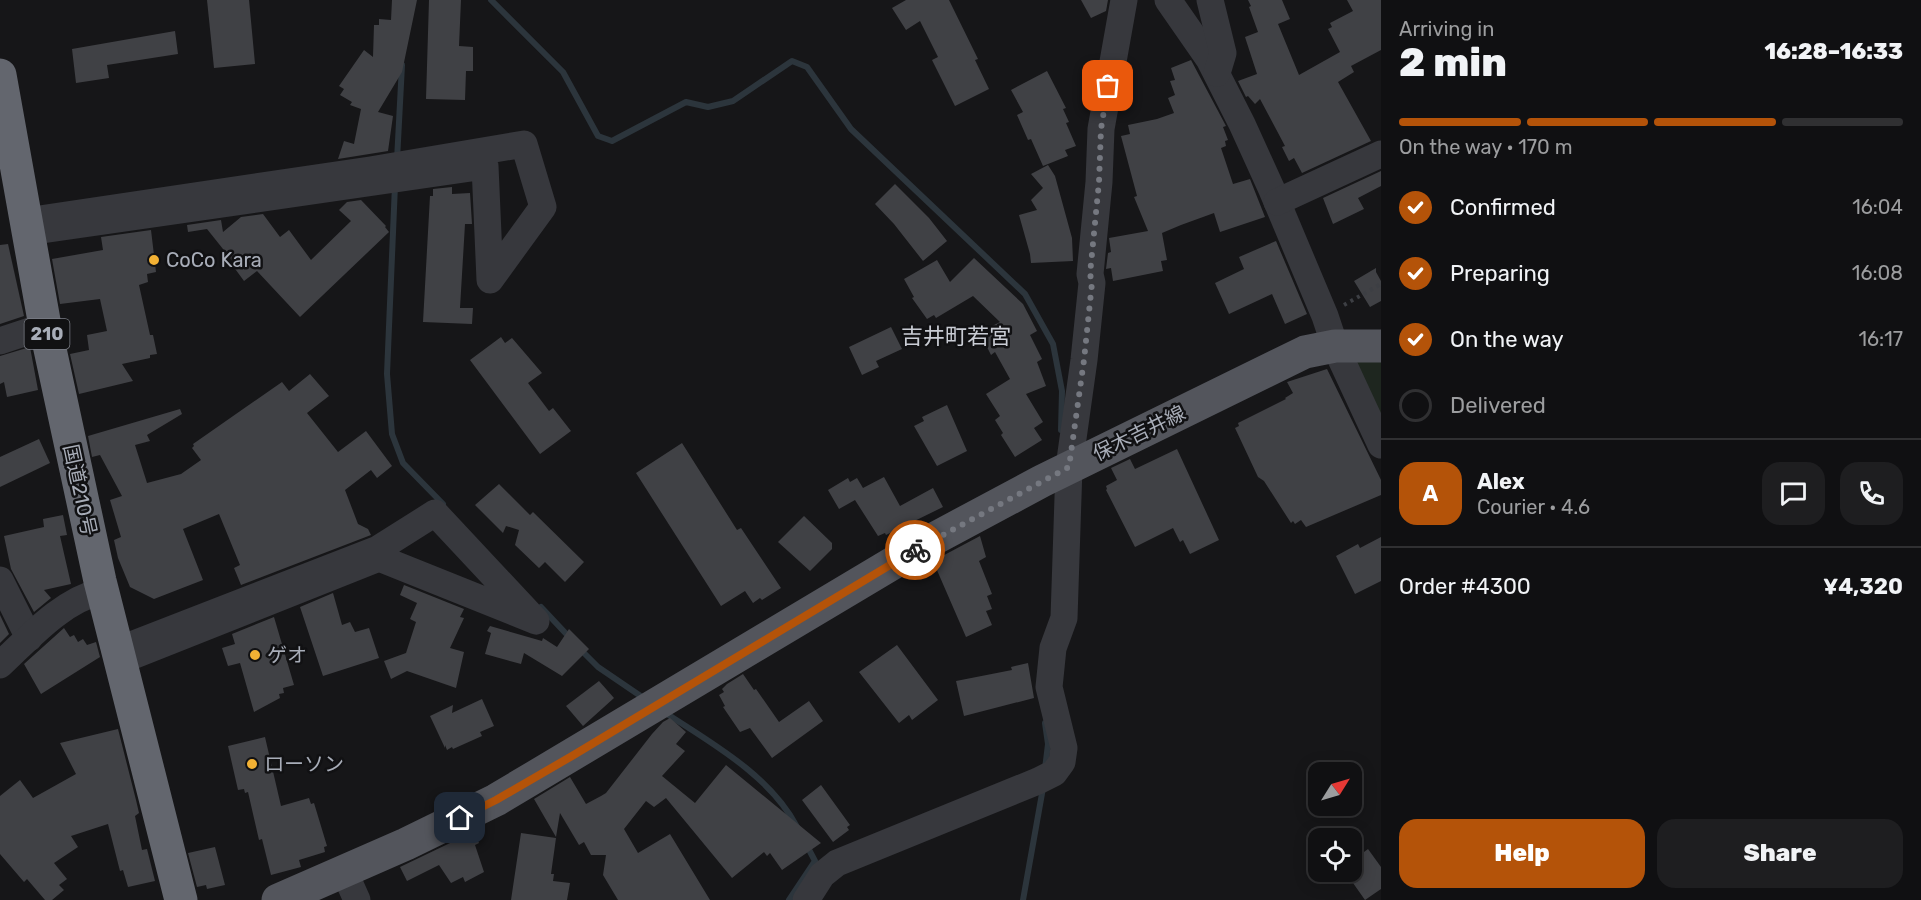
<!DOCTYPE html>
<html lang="en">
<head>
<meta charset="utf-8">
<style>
	body { margin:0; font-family:Rubik,"Noto Sans JP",sans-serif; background:#1e1e20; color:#f1f3f6; height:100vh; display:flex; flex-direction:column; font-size:22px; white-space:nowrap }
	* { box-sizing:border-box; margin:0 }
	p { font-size:20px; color:#9c9d9f }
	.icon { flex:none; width:33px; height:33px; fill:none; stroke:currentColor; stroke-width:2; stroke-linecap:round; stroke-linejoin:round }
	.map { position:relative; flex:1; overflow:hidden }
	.details { display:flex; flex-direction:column; background:#101012; width:540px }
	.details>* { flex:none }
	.needle { width:39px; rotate:53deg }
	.buttons { position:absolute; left:1308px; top:762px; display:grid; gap:12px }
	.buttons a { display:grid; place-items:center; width:54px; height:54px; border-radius:12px; background:#101012; box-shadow:0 3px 15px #0003,0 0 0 2px #303032; font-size:30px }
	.pin { position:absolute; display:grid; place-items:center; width:51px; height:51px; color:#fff; margin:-26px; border-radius:12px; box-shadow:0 3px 9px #0006 }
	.courier { position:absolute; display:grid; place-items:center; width:60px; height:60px; margin:-30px; border:4px solid #b45309; border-radius:50%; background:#fff; color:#222; box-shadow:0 2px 8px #0007 }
	.head em { font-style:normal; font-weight:800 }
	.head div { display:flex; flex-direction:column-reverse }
	.head { display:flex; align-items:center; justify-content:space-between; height:102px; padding:0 18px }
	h1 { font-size:39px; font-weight:800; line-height:45px }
	.bar { display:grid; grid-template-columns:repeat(4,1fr); gap:9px 6px; align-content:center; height:72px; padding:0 18px }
	.bar i { height:8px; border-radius:4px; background:#303032 }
	.bar .selected { background:#b45309 }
	.bar p { grid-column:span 4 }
	.line { display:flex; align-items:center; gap:15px; padding:0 18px; border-top:2px solid #303032 }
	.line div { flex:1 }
	.round { display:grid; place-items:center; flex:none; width:63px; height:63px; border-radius:18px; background:#1e1e20 }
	ol { padding:0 18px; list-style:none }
	li { display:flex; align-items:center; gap:18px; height:66px }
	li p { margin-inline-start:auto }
	li .icon { padding:6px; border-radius:50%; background:#b45309; color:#fff; stroke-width:4 }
	li:last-child { color:#9c9d9f }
	li i { width:33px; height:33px; border:3px solid #303032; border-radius:50% }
	.primary-button { display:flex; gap:12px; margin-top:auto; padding:12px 18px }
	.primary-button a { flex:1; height:69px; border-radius:18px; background:#b45309; color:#fff; font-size:24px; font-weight:800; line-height:69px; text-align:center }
	.primary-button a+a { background:#1e1e20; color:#f1f3f6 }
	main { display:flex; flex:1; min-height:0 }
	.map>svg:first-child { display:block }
	.park { fill:#1e261f }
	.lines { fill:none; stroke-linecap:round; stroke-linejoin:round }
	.stream { stroke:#2c353c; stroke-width:6 }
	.building { fill:#404145 }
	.path { stroke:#3d3f44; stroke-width:4; stroke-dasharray:3 4.5; stroke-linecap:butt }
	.minor { stroke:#37383d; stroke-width:27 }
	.major { stroke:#53555c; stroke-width:33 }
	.highway { stroke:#63666e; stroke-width:33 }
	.done { stroke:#757880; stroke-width:6; stroke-dasharray:0 10.8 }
	.route { stroke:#b45309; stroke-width:8 }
	.poi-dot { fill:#f2b134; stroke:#111113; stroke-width:2 }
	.labels { text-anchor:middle; stroke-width:5; stroke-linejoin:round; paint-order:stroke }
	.shield { fill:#111113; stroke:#7b7e86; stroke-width:1.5 }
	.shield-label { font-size:18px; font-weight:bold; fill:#a8adb8 }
	.poi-label { font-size:20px; fill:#a8adb8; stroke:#111113; text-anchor:start }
	.street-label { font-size:20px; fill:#a8adb8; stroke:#111113 }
	.quarter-label { font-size:22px; fill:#c9ccd4; stroke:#111113 }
</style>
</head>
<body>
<main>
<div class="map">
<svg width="1381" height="900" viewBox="0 0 1381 900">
	<rect width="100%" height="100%" fill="#161618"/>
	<path class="park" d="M1381,352V422L1352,353Z"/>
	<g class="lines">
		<g class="stream">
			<path d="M491,0L563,72L598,136L612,141L686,102L708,107L733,101L792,61L807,67L851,129L1025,294L1053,344L1062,391L1061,430"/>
			<path d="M397,160L402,65"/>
			<path d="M395,185L387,374L392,434L403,463L443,504"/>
			<path d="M541,607L571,639"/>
			<path d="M580,649L598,667L645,699"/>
			<path d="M664,712C711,743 770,775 797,827"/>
			<path d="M1045,723L1048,744L1045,769"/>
			<path d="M789,900L815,861L806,844"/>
			<path d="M1023,900L1043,788"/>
		</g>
	</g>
	<g class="building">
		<path d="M207,0H249L255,64L214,68Z"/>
		<path d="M392,0H417L402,72L378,112L393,116L388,151L338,159L344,141L354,144L361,109L350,105L352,102L340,95L344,89L339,86L364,50L373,57L374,25H379V19L391,20Z"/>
		<path d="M429,0H461L459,46L473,47V71H466L465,100L426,99Z"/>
		<path d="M906,0H949L978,59L975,60L989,89L955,106L932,60L938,57L920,21L906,30L892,8Z"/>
		<path d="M1081,0H1108L1106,11L1091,18Z"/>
		<path d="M1248,0H1282L1290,19L1278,24L1299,75L1340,52L1328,29L1332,27L1330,23L1353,11L1347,0H1381V50L1351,66L1354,72L1338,82L1371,141L1302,173L1294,158L1289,161L1282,147L1285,146L1260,99L1255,104L1248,96L1246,97L1238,81L1257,74L1245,37L1258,32L1249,7L1251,6Z"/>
		<path d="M175,31L178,54L107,65L109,78L76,83L72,49Z"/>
		<path d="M1191,60L1226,126L1223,127L1228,140L1225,141L1226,146L1221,148L1233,184L1250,179L1265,217L1220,232L1214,213L1181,225L1162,233L1167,260L1161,261L1163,271L1113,281L1111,268L1106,269L1108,253L1111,252L1109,238L1148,231L1134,197L1137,196L1121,136L1130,134L1128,125L1157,119L1174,113L1168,98L1175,95L1170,81L1175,80L1171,68Z"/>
		<path d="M1047,71L1066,108L1063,109L1069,122L1066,123L1076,146L1065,150L1068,156L1043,166L1031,139L1028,140L1017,115L1023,112L1011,90Z"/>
		<path d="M1048,165L1055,176L1072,238L1073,261L1031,263L1030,254L1019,215L1037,210L1031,200L1043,188L1031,174Z"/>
		<path d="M1381,171V186L1358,198L1364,209L1333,224L1323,198Z"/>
		<path d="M895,184L929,218L947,241L923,261L894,224L875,204Z"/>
		<path d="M452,187V194L470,193L472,224H465L460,308H473L472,324L423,322L430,196H433V189Z"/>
		<path d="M361,200L386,226L385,227L389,232L300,317L257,271L244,281L233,266L235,264L207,229L188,232L187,225L221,220L223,232L241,217L263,214L280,237L289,230L311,260L351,221L339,210L347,202Z"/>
		<path d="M151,230L156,272L147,274L148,282L139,285L150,335H153L157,354L150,355V358L122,364L133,381L79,394L70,354L89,350L87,335L107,331L100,299L60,304L52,259L103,250L101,237Z"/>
		<path d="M1276,241L1307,314L1285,324L1272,294L1229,314L1215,283L1244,269L1239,257Z"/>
		<path d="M8,244L24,316L0,324V245Z"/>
		<path d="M974,258L1023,304L1037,331L1030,335L1042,359L1037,362L1046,386L1026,394L1043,422L1034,428L1042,440L1015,457L1001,435L1003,433L995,420L1000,416L986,394L1010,379L995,352L991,355L981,335L984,333L982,331L1000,322L973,296L936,318L934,315L927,319L912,298L914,297L904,279L937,260L950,282Z"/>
		<path d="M1376,268V272L1381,281V301L1370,307L1354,281Z"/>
		<path d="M891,327L902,349L876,361L879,367L862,375L849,347Z"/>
		<path d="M501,337L505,343L512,338L542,373L528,383L549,411L553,408L571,431L540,454L470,360Z"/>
		<path d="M30,347L38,390L7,397L4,382L0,384V356Z"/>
		<path d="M1327,369L1381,480V495L1306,527L1301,520L1295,524L1293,521L1291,523L1264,481L1258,477L1235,428L1239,426L1238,423L1286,399L1285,398L1293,393L1287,382Z"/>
		<path d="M310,374L329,396L307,413L338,452L366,431L392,466L377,478L371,470L345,490L358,524L368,529L371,535L241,585L234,568L240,565L219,514L183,529L203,580L154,599L130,587L118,558L114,540L121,537L110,500L122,496L100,455L92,457L88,436L180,409L182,414L147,435L150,441L135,445L147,483L181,474L201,460L192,448L194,446L193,444L282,382L289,391Z"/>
		<path d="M947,405L967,451L937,466L914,426L924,421L922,417Z"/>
		<path d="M39,439L50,463L0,487V457Z"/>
		<path d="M682,443L737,530L741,528L781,588L762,600L760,598L753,603L745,591L721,606L636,473Z"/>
		<path d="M1177,449L1219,540L1190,554L1183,540L1180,542L1173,528L1135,547L1106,490L1107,489L1106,486L1117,480L1111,468L1130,459L1135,469Z"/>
		<path d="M884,477L900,506L933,488L943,507L886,535L885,533L878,536L855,500L839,509L828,490L848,478L850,482L857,478L863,488Z"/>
		<path d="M499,484L530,515L533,512L584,562L565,582L545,562L539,568L515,545L519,530L506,526L503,533L475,505Z"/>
		<path d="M63,515L67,535L60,536L71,584L44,590L51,598L34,612L11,569L4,536L44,527L43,519Z"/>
		<path d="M804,516L832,543V549L810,571L778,542Z"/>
		<path d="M980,536L986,557L979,561L992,594L987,596L992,609L986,611L992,625L966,637L933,561Z"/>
		<path d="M1381,537V581L1355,594L1336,556L1358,544L1360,548Z"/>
		<path d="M404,585L464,609L460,617L464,618L450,648L464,652L456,688L407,671L391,679L384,661L406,653L416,622L410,619L417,603L400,595Z"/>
		<path d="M333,593L342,625L350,622L355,632L369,628L379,658L323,676L300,607Z"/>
		<path d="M0,615L9,634L0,643Z"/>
		<path d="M274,617L294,685L283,688L284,693L279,694L280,698L254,712L240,663L228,666L222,648L235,644L232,634Z"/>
		<path d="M490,626L542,641L543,638L557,647L569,629L589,649L562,676L524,653L521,664L485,654L491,633L487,631Z"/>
		<path d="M64,628L70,637L74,635L78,642L83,639L87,645L96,642L100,657L41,694L24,664Z"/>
		<path d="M897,645L938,700L912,720L909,715L899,723L859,672Z"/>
		<path d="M1028,663L1034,698L964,716L956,681L1012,670L1011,667Z"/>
		<path d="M743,674L754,690L756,689L779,722L809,701L823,721L772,758L750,728L740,732L723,707L725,706L719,695L724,692L722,689L727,684Z"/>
		<path d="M599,681L614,698L583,726L566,706Z"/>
		<path d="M482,699L494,726L480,732L482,736L453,749L452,747L447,750L445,745V748L430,716L453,705L452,713Z"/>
		<path d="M670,718L686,732L676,744L685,751L662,776L695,803L726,765L821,843L782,870L770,853L767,856L764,852L732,878L666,798L654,807L646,801L624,829L638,853L670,834L710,900H618L603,875L606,855H591L584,842L579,845L560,813L556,837L534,799L570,777L586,804L601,796L606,793L652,734L663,722Z"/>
		<path d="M118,729L136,800L139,813L135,816L142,850L147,849L155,881L128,887L123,870L120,871L108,824L71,836L78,847L54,863L67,879L59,885L64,890L52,900H45L27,879L24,882L0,854V796L20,780L33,798L76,774L60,743Z"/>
		<path d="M265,737L281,806L309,798L311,804L314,803L327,846L324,847L325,852L299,860L301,867L271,875L262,839L259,840L248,792L245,793L244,789L238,790L228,746Z"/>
		<path d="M821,785L850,825L847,827L849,830L833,842L802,800Z"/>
		<path d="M473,832L479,843L475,845L484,872L465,882L463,877L451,883L439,865L407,881L400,867Z"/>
		<path d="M521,833L556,838L551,874H554L553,881L570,883L567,900H511Z"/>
		<path d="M215,847L225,885L207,889L206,885L197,887L188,853Z"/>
		<path d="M1368,849L1381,867V889L1365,900L1353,883L1356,881L1352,874V861Z"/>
	</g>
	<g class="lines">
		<path class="path" d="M1344,305L1381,284"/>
		<g class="minor">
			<path d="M1168,0L1209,59L1242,124L1272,190L1325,316L1335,346L1381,445"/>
			<path d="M1210,0L1223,53L1217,73"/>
			<path d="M1277,202L1381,154"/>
			<path d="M26,221L370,170L524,144L543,207L490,280L485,166L28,232"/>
			<path d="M0,341L45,326"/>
			<path d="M0,580L29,638"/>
			<path d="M118,650L378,549L435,513L536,621L379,558L120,661"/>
			<path d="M0,665C30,637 61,601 102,591"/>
			<path d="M344,871L357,900"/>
			<path d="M806,900L822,875L837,863L1038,781L1054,773L1062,762L1064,748L1049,687L1053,648L1064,618L1069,467L1084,360L1092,283L1090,274L1099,182L1101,129L1124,0"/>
		</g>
		<path class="major" d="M278,900L406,844L496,800L930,541L1042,481L1305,352L1335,346H1381"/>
		<path class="highway" d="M0,75L45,326L100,581L181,900"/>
	</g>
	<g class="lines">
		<path class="done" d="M915,550L1069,467L1084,360L1092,283L1090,274L1099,182L1101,129L1108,86"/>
		<path class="route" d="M460,818L496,800L572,756L915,550"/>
	</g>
	<g class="poi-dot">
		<circle cx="154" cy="260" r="6"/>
		<circle cx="255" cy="655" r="6"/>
		<circle cx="252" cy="764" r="6"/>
	</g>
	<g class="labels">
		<rect class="shield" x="24.5" y="319" width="45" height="30" rx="4.5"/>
		<g class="shield-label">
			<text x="47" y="340">210</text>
		</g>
		<g class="poi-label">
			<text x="166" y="267">CoCo Kara</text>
			<text x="267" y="662">ゲオ</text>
			<text x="264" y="771">ローソン</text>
		</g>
		<g class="street-label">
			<text transform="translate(1139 433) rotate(-26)" y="7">保木吉井線</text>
			<text transform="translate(80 490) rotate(78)" y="7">国道210号</text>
		</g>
		<g class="quarter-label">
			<text x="956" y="344">吉井町若宮</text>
		</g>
	</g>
</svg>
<div class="buttons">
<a><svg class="needle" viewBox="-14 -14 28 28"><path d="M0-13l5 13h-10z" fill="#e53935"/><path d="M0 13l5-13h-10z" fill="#9c9d9f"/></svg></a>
<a><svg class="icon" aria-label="locate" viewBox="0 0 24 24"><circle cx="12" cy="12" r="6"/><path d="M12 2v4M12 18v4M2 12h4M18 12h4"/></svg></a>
</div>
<div class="pin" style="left:1108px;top:86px;background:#ea580c"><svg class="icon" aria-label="bag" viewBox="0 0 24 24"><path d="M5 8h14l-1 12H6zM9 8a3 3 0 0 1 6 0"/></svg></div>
<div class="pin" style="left:460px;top:818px;background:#1f2937"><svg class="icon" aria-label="home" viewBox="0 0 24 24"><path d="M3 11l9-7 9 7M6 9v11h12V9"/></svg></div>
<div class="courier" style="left:915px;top:550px"><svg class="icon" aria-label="bike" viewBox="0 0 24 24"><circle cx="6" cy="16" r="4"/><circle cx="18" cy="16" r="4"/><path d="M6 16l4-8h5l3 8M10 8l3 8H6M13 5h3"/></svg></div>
</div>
<section class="details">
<div class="head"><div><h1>2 min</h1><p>Arriving in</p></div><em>16:28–16:33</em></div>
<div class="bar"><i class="selected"></i><i class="selected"></i><i class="selected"></i><i></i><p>On the way · 170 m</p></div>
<ol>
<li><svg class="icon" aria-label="check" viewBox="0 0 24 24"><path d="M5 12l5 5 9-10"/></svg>Confirmed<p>16:04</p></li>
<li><svg class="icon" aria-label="check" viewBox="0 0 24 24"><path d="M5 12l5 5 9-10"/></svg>Preparing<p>16:08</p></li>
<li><svg class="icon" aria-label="check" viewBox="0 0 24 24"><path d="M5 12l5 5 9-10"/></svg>On the way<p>16:17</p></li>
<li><i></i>Delivered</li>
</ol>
<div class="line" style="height:108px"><b class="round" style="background:#b45309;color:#fff">A</b><div><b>Alex</b><p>Courier · 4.6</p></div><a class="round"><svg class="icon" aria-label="chat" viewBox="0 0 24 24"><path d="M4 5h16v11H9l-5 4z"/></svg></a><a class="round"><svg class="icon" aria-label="phone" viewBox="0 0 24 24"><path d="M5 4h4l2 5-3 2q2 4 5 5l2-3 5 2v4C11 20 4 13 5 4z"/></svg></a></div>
<div class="line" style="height:78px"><div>Order #4300</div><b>¥4,320</b></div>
<div class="primary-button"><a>Help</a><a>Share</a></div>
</section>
</main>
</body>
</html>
